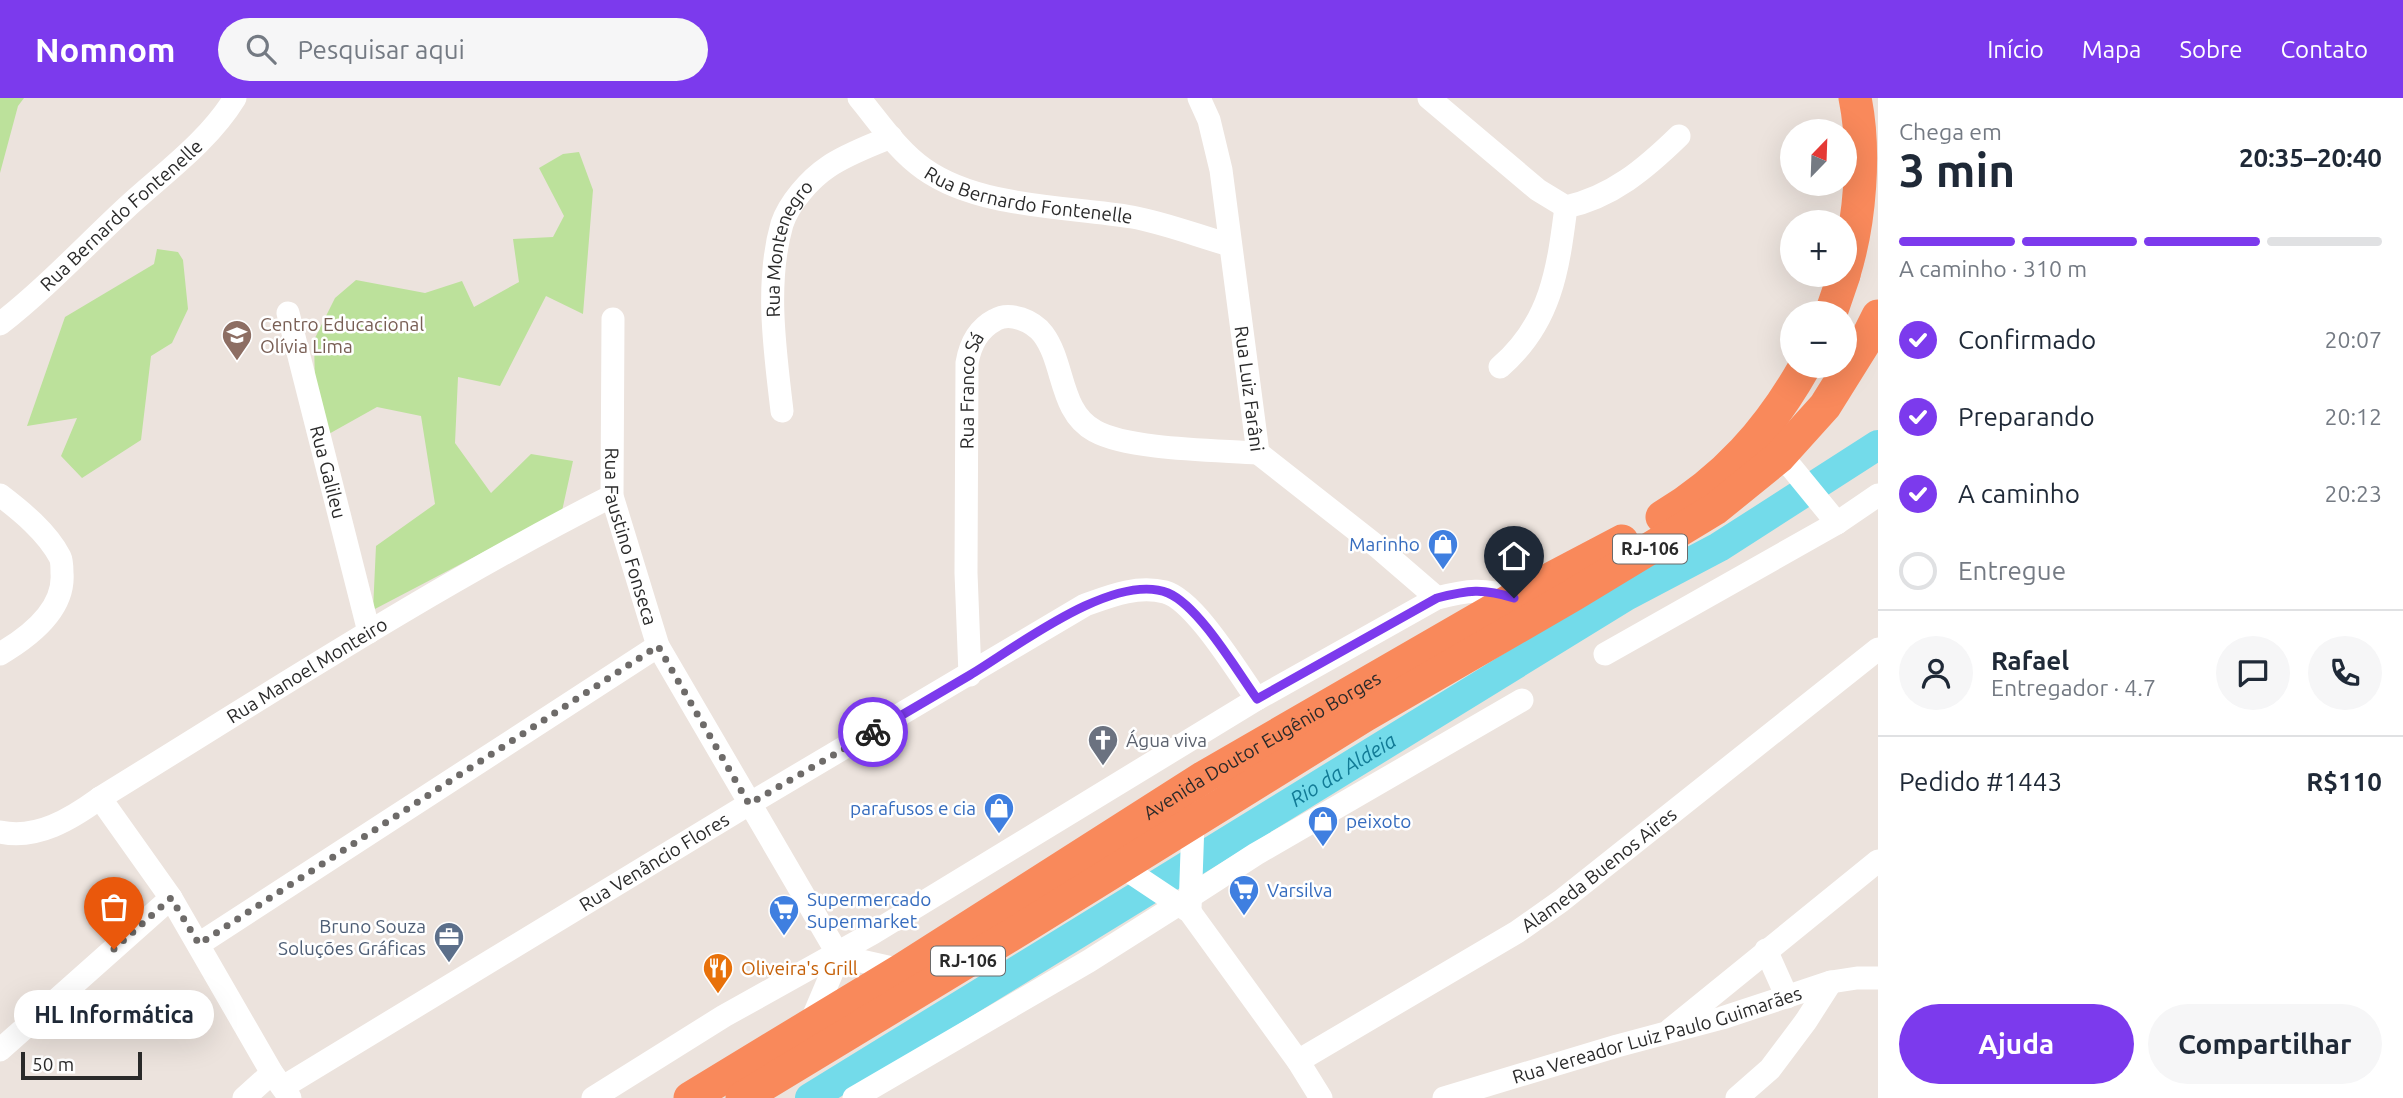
<!DOCTYPE html>
<html lang="pt">
<head>
<meta charset="utf-8">
<style>
	body { margin:0; font-family:Ubuntu,sans-serif; background:#f6f6f7; color:#1f2937; height:100vh; display:flex; flex-direction:column; font-size:26px; white-space:nowrap }
	* { box-sizing:border-box; margin:0 }
	p { font-size:23px; color:#747a83 }
	.icon { flex:none; width:38px; height:38px; fill:none; stroke:currentColor; stroke-width:2; stroke-linecap:round; stroke-linejoin:round }
	.map { position:relative; flex:1; overflow:hidden }
	.drawer { display:flex; flex-direction:column; background:#fff; width:525px }
	.drawer>* { flex:none }
	.needle { width:46px; rotate:23deg }
	.tools { position:absolute; left:1780px; top:21px; display:grid; gap:14px }
	.tools a { display:grid; place-items:center; width:77px; height:77px; border-radius:50%; background:#fff; box-shadow:0 7px 28px #0002; font-size:35px }
	.scale { position:absolute; left:21px; bottom:18px; width:121px; box-sizing:border-box; padding-left:7px; border:4px solid #2a2a2a; border-top:0; font-size:19px; line-height:24px; white-space:nowrap; color:#2a2a2a; -webkit-text-stroke:5px #fff; paint-order:stroke }
	.pin { position:absolute; display:grid; place-items:center; width:60px; height:60px; color:#fff; margin:-72px -30px; border-radius:50% 50% 50% 0; rotate:-45deg; box-shadow:0 0 7px #0007 }
	.pin .icon { rotate:45deg }
	.courier { position:absolute; display:grid; place-items:center; width:70px; height:70px; margin:-35px; border:5px solid #7c3aed; border-radius:50%; background:#fff; color:#222; box-shadow:0 2px 9px #0007 }
	.bubble { position:absolute; height:49px; border-radius:24px; background:#fff; box-shadow:0 7px 28px #0002; font-size:23px; font-weight:600; line-height:49px; text-align:center }
	.headline em { font-style:normal; font-weight:600 }
	.headline div { display:flex; flex-direction:column-reverse }
	.headline { display:flex; align-items:center; justify-content:space-between; height:119px; padding:0 21px }
	h1 { font-size:46px; font-weight:600; line-height:52px }
	.bar { display:grid; grid-template-columns:repeat(4,1fr); gap:10px 7px; align-content:center; height:84px; padding:0 21px }
	.bar i { height:9px; border-radius:5px; background:#e0e1e3 }
	.bar .current { background:#7c3aed }
	.bar p { grid-column:span 4 }
	.line { display:flex; align-items:center; gap:18px; padding:0 21px; border-top:2px solid #e0e1e3 }
	.line div { flex:1 }
	.round { display:grid; place-items:center; flex:none; width:74px; height:74px; border-radius:37px; background:#f6f6f7 }
	ol { padding:0 21px; list-style:none }
	li { display:flex; align-items:center; gap:21px; height:77px }
	li p { margin-inline-start:auto }
	li .icon { padding:7px; border-radius:50%; background:#7c3aed; color:#fff; stroke-width:4 }
	li:last-child { color:#747a83 }
	li i { width:38px; height:38px; border:4px solid #e0e1e3; border-radius:50% }
	.cta { display:flex; gap:14px; margin-top:auto; padding:14px 21px }
	.cta a { flex:1; height:80px; border-radius:42px; background:#7c3aed; color:#fff; font-size:28px; font-weight:600; line-height:80px; text-align:center }
	.cta a+a { background:#f6f6f7; color:#1f2937 }
	header { display:flex; align-items:center; gap:42px; box-sizing:border-box; height:98px; padding:0 35px; background:#7c3aed; color:#fff }
	header strong { font-size:33px }
	nav { display:flex; gap:38px; margin-inline-start:auto; font-size:24px }
	.search { width:490px; height:63px; background:#f6f6f7; display:flex; align-items:center; gap:18px; box-sizing:border-box; padding:0 24px; border-radius:38px; color:#747a83; font-size:26px }
	main { display:flex; flex:1; min-height:0 }
	.map>svg:first-child { display:block }
	.green { fill:#bce19b }
	.lines { fill:none; stroke-linecap:round; stroke-linejoin:round }
	.river { stroke:#73dbea; stroke-width:30 }
	.minor { stroke:#fff; stroke-width:23 }
	.highway { stroke:#f9895b; stroke-width:33 }
	.done { stroke:#6e6b69; stroke-width:7; stroke-dasharray:0 12.6 }
	.route { stroke:#7c3aed; stroke-width:9 }
	.labels { text-anchor:middle; stroke-width:5; stroke-linejoin:round; paint-order:stroke }
	.shield { fill:#fff; stroke:#6a6a6a; stroke-width:2 }
	.shield-label { font-size:18px; font-weight:bold; fill:#2a2a2a }
	.street-label { font-size:19px; fill:#2a2a2a; stroke:#fff }
	.education-label { font-size:19px; fill:#785e54; stroke:#fff; text-anchor:start }
	.shop-label { font-size:19px; fill:#366cbe; stroke:#fff; text-anchor:start }
	.worship-label { font-size:19px; fill:#5b616d; stroke:#fff; text-anchor:start }
	.service-label { font-size:19px; fill:#4e5e75; stroke:#fff; text-anchor:end }
	.food-label { font-size:19px; fill:#c56008; stroke:#fff; text-anchor:start }
	.water-label { font-size:21px; font-style:italic; fill:#127b96; stroke:#fff }
</style>
</head>
<body>
<header>
<strong>Nomnom</strong>
<div class="search"><svg class="icon" aria-label="search" viewBox="0 0 24 24"><circle cx="10" cy="10" r="6"/><path d="M15 15l6 6"/></svg>Pesquisar aqui</div>
<nav><a>Início</a><a>Mapa</a><a>Sobre</a><a>Contato</a></nav>
</header>
<main>
<div class="map">
<svg width="1878" height="1000" viewBox="0 0 1878 1000">
	<rect width="100%" height="100%" fill="#ece3dd"/>
	<g class="green">
		<path d="M0,0H24L18,8L0,75Z"/>
		<path d="M579,54L593,92L583,216L546,198L500,288L458,279L455,345L491,395L531,356L573,363L562,413L373,512L376,448L435,406L421,318L377,309L327,337L315,288L314,242L335,200L356,182L425,195L462,183L474,209L519,184L513,141L553,139L564,118L539,70L563,56Z"/>
		<path d="M157,151L178,154L183,162L188,211L172,245L151,258L141,342L82,380L61,358L77,320L27,328L65,219L154,166Z"/>
	</g>
	<g class="lines">
		<path class="river" id="s1" d="M810,1000L1626,498L1719,449L1878,347"/>
		<g class="minor">
			<path id="s2" d="M859,0C879,24 898,53 924,71C979,110 1066,108 1132,119C1165,125 1198,138 1230,147"/>
			<path id="s3" d="M1199,0L1209,22L1221,72L1258,355L1379,450L1437,500"/>
			<path d="M1429,0L1538,92L1566,109C1612,99 1645,71 1679,38"/>
			<path id="s4" d="M288,215L369,534"/>
			<path id="s5" d="M613,221L612,398L658,548L839,858L901,872"/>
			<path id="s6" d="M0,226C45,191 84,149 126,110C164,75 208,44 235,0"/>
			<path d="M1500,269C1551,225 1558,172 1566,109"/>
			<path id="s7" d="M782,313C775,253 765,185 782,126C789,105 810,81 828,69C847,56 870,48 891,39"/>
			<path d="M1779,359L1792,370L1837,425"/>
			<path d="M0,397C21,413 47,434 60,459C62,463 62,470 62,475C65,512 29,539 0,556"/>
			<path d="M1605,556L1837,425L1878,397"/>
			<path id="s8" d="M970,577L966,475L967,265C970,247 978,231 995,222C1010,213 1033,223 1043,236C1065,265 1059,314 1095,333C1129,352 1217,352 1258,355"/>
			<path d="M100,700L171,800L272,975L290,1000"/>
			<path id="s9" d="M0,734C37,742 71,721 100,700C269,596 436,487 612,398"/>
			<path d="M1121,768L1190,814L1298,963L1321,1000"/>
			<path d="M1191,798L1256,756L1522,602"/>
			<path d="M1190,811L1193,724"/>
			<path d="M199,846L658,548"/>
			<path d="M1766,852L1787,899"/>
			<path d="M811,924L839,858"/>
			<path d="M1671,931L1878,763"/>
			<path d="M0,952L171,800"/>
			<path id="s10" d="M1298,963L1517,834L1561,803L1878,551"/>
			<path id="s11" d="M283,989L749,706L1085,507C1110,498 1137,487 1165,494C1195,502 1238,575 1257,601"/>
			<path d="M244,1000L272,975"/>
			<path d="M593,1000L724,918L873,835L1257,601L1437,500C1468,492 1483,490 1514,500"/>
			<path d="M854,1000L1089,863L1179,806"/>
			<path id="s12" d="M1444,1000L1617,948L1722,920L1831,884L1857,880H1878"/>
			<path d="M1737,1000L1770,971L1806,923L1831,884"/>
		</g>
		<g class="highway">
			<path d="M1844,176C1860,125 1866,53 1855,0"/>
			<path d="M1831,215L1844,177"/>
			<path d="M1662,419C1725,381 1769,332 1805,268"/>
			<path id="s13" d="M690,1000L901,872L1204,679L1514,500L1622,443"/>
			<path d="M742,1000L1021,831L1364,618L1573,497L1715,411L1779,359L1825,308L1865,244L1878,218"/>
		</g>
	</g>
	<g class="lines">
		<path class="done" d="M114,851L171,800L199,846L658,548L749,706L873,634"/>
		<path class="route" d="M873,634C905,615 938,596 970,577C1015,550 1114,473 1168,495C1199,508 1237,573 1257,601L1437,500C1468,492 1483,490 1514,500"/>
	</g>
	<defs>
		<g id="school-pin" transform="scale(1.575)"><path d="M0 17L-7.5 6A9.5 9.5 0 1 1 7.5 6Z" fill="#8d6e63" stroke="#fff"/><path d="M0-5L7-2L0 1L-7-2ZM-4 1L0 2.5L4 1V4Q0 6-4 4Z" fill="#fff"/></g>
		<g id="shop-pin" transform="scale(1.575)"><path d="M0 17L-7.5 6A9.5 9.5 0 1 1 7.5 6Z" fill="#3f7fe0" stroke="#fff"/><path d="M-5-2.5h2.3a2.7 3.5 0 0 1 5.4 0H5L5.5 6h-11ZM-1.5-2.5h3a1.5 2.3 0 0 0-3 0Z" fill="#fff"/></g>
		<g id="church-pin" transform="scale(1.575)"><path d="M0 17L-7.5 6A9.5 9.5 0 1 1 7.5 6Z" fill="#6b7280" stroke="#fff"/><path d="M-1.2-6h2.4v3.5h3.3v2.4h-3.3V6h-2.4V-.1h-3.3v-2.4h3.3Z" fill="#fff"/></g>
		<g id="supermarket-pin" transform="scale(1.575)"><path d="M0 17L-7.5 6A9.5 9.5 0 1 1 7.5 6Z" fill="#3f7fe0" stroke="#fff"/><path d="M-6-5.5h2.5l.6 2H6L4.5 2H-2.5L-4.4-4H-6ZM-1.5 3.2a1.3 1.3 0 1 0 .1 0ZM3 3.2a1.3 1.3 0 1 0 .1 0Z" fill="#fff"/></g>
		<g id="office-pin" transform="scale(1.575)"><path d="M0 17L-7.5 6A9.5 9.5 0 1 1 7.5 6Z" fill="#5c6f8a" stroke="#fff"/><path d="M-6-3h4V-5.5h4V-3h4V5H-6ZM-1-4.5V-3h2v-1.5ZM-6 0V1H6V0Z" fill="#fff"/></g>
		<g id="restaurant-pin" transform="scale(1.575)"><path d="M0 17L-7.5 6A9.5 9.5 0 1 1 7.5 6Z" fill="#e8710a" stroke="#fff"/><path d="M-5-6h1v4h1v-4h1v4h1v-4h1v5L-1.5 .5V6h-2V.5L-5-1ZM5-6V6H3V1.5H1.5Q1.5-4 5-6Z" fill="#fff"/></g>
	</defs>
	<g fill-rule="evenodd">
		<use href="#school-pin" x="237" y="237"/>
		<use href="#shop-pin" x="1443" y="446"/>
		<use href="#church-pin" x="1103" y="642"/>
		<use href="#shop-pin" x="999" y="710"/>
		<use href="#shop-pin" x="1323" y="723"/>
		<use href="#supermarket-pin" x="1244" y="792"/>
		<use href="#supermarket-pin" x="784" y="812"/>
		<use href="#office-pin" x="449" y="839"/>
		<use href="#restaurant-pin" x="718" y="870"/>
	</g>
	<g class="labels">
		<g class="shield">
			<rect x="1613" y="436.5" width="74" height="29" rx="5"/>
			<rect x="931" y="848.5" width="74" height="29" rx="5"/>
		</g>
		<g class="shield-label">
			<text x="1650" y="457">RJ-106</text>
			<text x="968" y="869">RJ-106</text>
		</g>
		<g class="street-label">
			<text dy="7" stroke="none"><textPath href="#s2" startOffset="206">Rua Bernardo Fontenelle</textPath></text>
			<text dy="7" stroke="none"><textPath href="#s6" startOffset="163">Rua Bernardo Fontenelle</textPath></text>
			<text dy="7" stroke="none"><textPath href="#s7" startOffset="166">Rua Montenegro</textPath></text>
			<text dy="7" stroke="none"><textPath href="#s3" startOffset="296">Rua Luiz Farâni</textPath></text>
			<text dy="7" stroke="none"><textPath href="#s8" startOffset="285">Rua Franco Sá</textPath></text>
			<text dy="7" stroke="none"><textPath href="#s4" startOffset="164">Rua Galileu</textPath></text>
			<text dy="7" stroke="none"><textPath href="#s5" startOffset="220">Rua Faustino Fonseca</textPath></text>
			<text dy="7" stroke="none"><textPath href="#s9" startOffset="352">Rua Manoel Monteiro</textPath></text>
			<text dy="7" stroke="none"><textPath href="#s13" startOffset="672">Avenida Doutor Eugênio Borges</textPath></text>
			<text dy="7" stroke="none"><textPath href="#s11" startOffset="434">Rua Venâncio Flores</textPath></text>
			<text dy="7" stroke="none"><textPath href="#s10" startOffset="357">Alameda Buenos Aires</textPath></text>
			<text dy="7" stroke="none"><textPath href="#s12" startOffset="222">Rua Vereador Luiz Paulo Guimarães</textPath></text>
		</g>
		<g class="education-label">
			<text x="260" y="233">Centro Educacional<tspan x="260" dy="22">Olívia Lima</tspan></text>
		</g>
		<g class="shop-label">
			<text x="1420" y="453" text-anchor="end">Marinho</text>
			<text x="976" y="717" text-anchor="end">parafusos e cia</text>
			<text x="1346" y="730">peixoto</text>
			<text x="1267" y="799">Varsilva</text>
			<text x="807" y="808">Supermercado<tspan x="807" dy="22">Supermarket</tspan></text>
		</g>
		<g class="worship-label">
			<text x="1126" y="649">Água viva</text>
		</g>
		<g class="service-label">
			<text x="426" y="835">Bruno Souza<tspan x="426" dy="22">Soluções Gráficas</tspan></text>
		</g>
		<g class="food-label">
			<text x="741" y="877">Oliveira's Grill</text>
		</g>
		<g class="water-label">
			<text dy="7" stroke="none"><textPath href="#s1" startOffset="626">Rio da Aldeia</textPath></text>
		</g>
	</g>
</svg>
<div class="tools">
<a><svg class="needle" viewBox="-14 -14 28 28"><path d="M0-13l5 13h-10z" fill="#e53935"/><path d="M0 13l5-13h-10z" fill="#747a83"/></svg></a>
<a>+</a>
<a>−</a>
</div>
<div class="scale">50 m</div>
<div class="pin" style="left:114px;top:851px;background:#ea580c"><svg class="icon" aria-label="bag" viewBox="0 0 24 24"><path d="M5 8h14l-1 12H6zM9 8a3 3 0 0 1 6 0"/></svg></div>
<div class="pin" style="left:1514px;top:500px;background:#1f2937"><svg class="icon" aria-label="home" viewBox="0 0 24 24"><path d="M3 11l9-7 9 7M6 9v11h12V9"/></svg></div>
<div class="courier" style="left:873px;top:634px"><svg class="icon" aria-label="bike" viewBox="0 0 24 24"><circle cx="6" cy="16" r="4"/><circle cx="18" cy="16" r="4"/><path d="M6 16l4-8h5l3 8M10 8l3 8H6M13 5h3"/></svg></div>
<div class="bubble" style="left:14px;top:892px;width:200px">HL Informática</div>
</div>
<section class="drawer">
<div class="headline"><div><h1>3 min</h1><p>Chega em</p></div><em>20:35–20:40</em></div>
<div class="bar"><i class="current"></i><i class="current"></i><i class="current"></i><i></i><p>A caminho · 310 m</p></div>
<ol>
<li><svg class="icon" aria-label="check" viewBox="0 0 24 24"><path d="M5 12l5 5 9-10"/></svg>Confirmado<p>20:07</p></li>
<li><svg class="icon" aria-label="check" viewBox="0 0 24 24"><path d="M5 12l5 5 9-10"/></svg>Preparando<p>20:12</p></li>
<li><svg class="icon" aria-label="check" viewBox="0 0 24 24"><path d="M5 12l5 5 9-10"/></svg>A caminho<p>20:23</p></li>
<li><i></i>Entregue</li>
</ol>
<div class="line" style="height:126px"><a class="round"><svg class="icon" aria-label="person" viewBox="0 0 24 24"><circle cx="12" cy="8" r="4"/><path d="M4 21q1-7 8-7t8 7"/></svg></a><div><b>Rafael</b><p>Entregador · 4.7</p></div><a class="round"><svg class="icon" aria-label="chat" viewBox="0 0 24 24"><path d="M4 5h16v11H9l-5 4z"/></svg></a><a class="round"><svg class="icon" aria-label="phone" viewBox="0 0 24 24"><path d="M5 4h4l2 5-3 2q2 4 5 5l2-3 5 2v4C11 20 4 13 5 4z"/></svg></a></div>
<div class="line" style="height:91px"><div>Pedido #1443</div><b>R$110</b></div>
<div class="cta"><a>Ajuda</a><a>Compartilhar</a></div>
</section>
</main>
</body>
</html>
